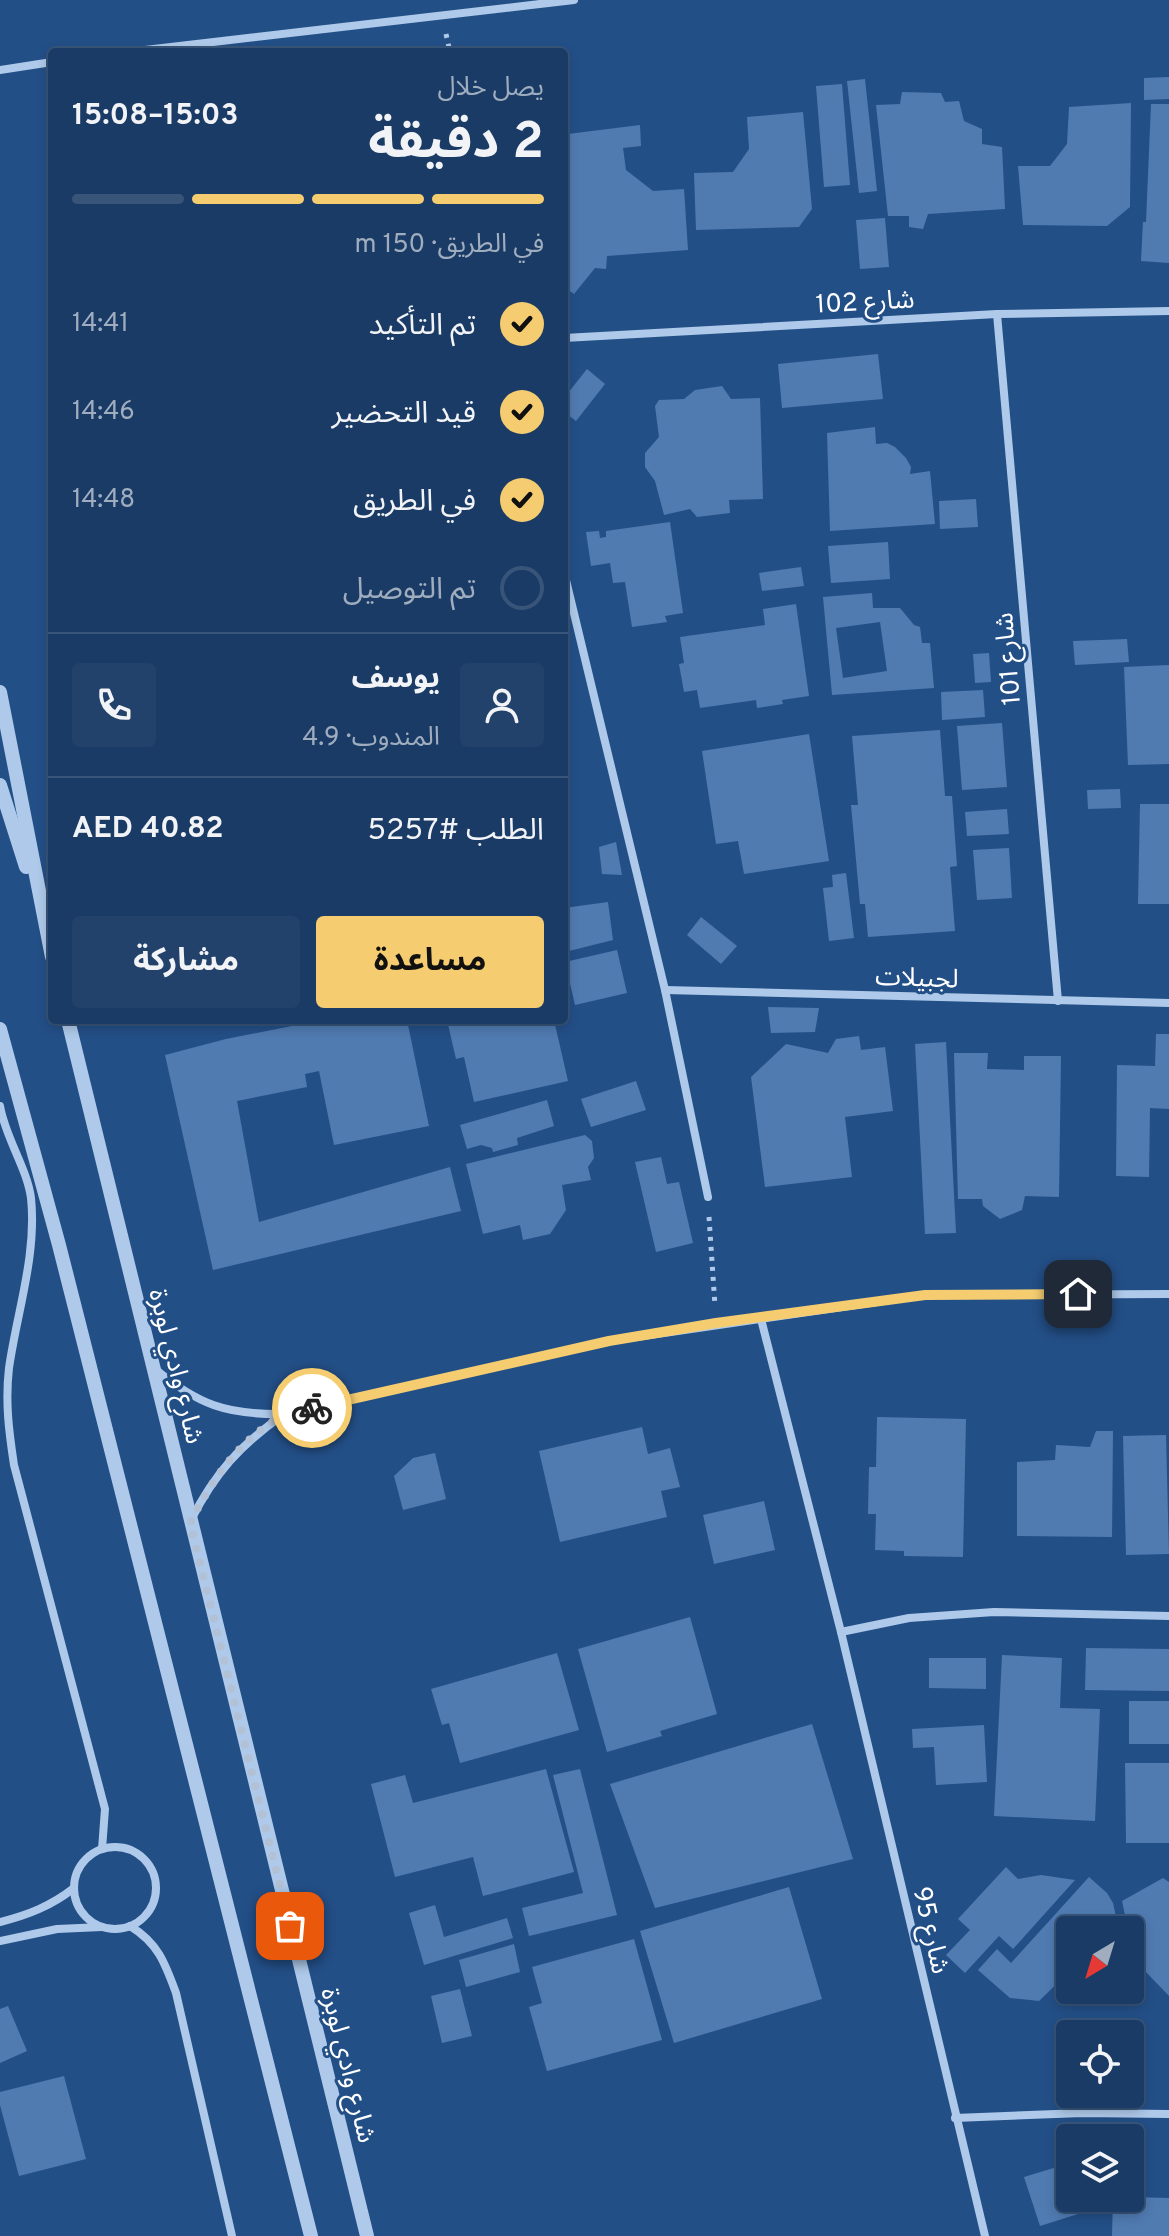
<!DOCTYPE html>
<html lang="ar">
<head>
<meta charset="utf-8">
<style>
	body { margin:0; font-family:Overpass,"Noto Sans Arabic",sans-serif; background:#23426b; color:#f1f3f6; direction:rtl; height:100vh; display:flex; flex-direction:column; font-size:30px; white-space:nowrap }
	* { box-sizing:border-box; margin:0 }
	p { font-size:26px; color:#9fadbf }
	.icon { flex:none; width:44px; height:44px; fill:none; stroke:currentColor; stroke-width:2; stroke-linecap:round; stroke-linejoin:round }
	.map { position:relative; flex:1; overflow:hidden; direction:ltr }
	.side { position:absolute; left:48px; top:48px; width:520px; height:976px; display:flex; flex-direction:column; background:#1a3b65; border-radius:8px; box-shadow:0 4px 12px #0003,0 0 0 2px #385579; direction:rtl }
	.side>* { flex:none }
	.needle { width:52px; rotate:218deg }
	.fabs { position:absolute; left:1056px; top:1916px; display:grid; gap:16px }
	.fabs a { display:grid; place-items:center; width:88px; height:88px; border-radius:8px; background:#1a3b65; box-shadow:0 4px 12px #0003,0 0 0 2px #385579; font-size:40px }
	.pin { position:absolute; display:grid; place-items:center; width:68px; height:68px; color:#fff; margin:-34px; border-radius:16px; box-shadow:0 4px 12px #0006 }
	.courier { position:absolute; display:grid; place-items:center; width:80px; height:80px; margin:-40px; border:6px solid #f5cd70; border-radius:50%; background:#fff; color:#222; box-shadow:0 2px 10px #0007 }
	.summary em { font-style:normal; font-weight:700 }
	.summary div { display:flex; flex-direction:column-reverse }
	.summary { display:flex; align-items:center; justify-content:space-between; height:136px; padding:0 24px }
	h1 { font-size:52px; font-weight:700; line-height:60px }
	.bar { display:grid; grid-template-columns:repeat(4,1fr); gap:12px 8px; align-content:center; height:96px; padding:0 24px }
	.bar i { height:10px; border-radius:6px; background:#385579 }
	.bar .current { background:#f5cd70 }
	.bar p { grid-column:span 4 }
	.line { display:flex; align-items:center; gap:20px; padding:0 24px; border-top:2px solid #385579 }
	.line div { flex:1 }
	.round { display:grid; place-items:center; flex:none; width:84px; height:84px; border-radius:8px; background:#23426b }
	ol { padding:0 24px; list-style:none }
	li { display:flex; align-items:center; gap:24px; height:88px }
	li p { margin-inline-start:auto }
	li .icon { padding:8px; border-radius:50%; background:#f5cd70; color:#111; stroke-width:4 }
	li:last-child { color:#9fadbf }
	li i { width:44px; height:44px; border:4px solid #385579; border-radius:50% }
	.button { display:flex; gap:16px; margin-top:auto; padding:16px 24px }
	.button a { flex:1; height:92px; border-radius:8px; background:#f5cd70; color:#111; font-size:32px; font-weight:700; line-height:92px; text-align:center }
	.button a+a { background:#23426b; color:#f1f3f6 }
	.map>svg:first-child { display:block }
	.building { fill:#507bb1; fill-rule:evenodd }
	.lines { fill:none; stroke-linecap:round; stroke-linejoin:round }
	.path { stroke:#aec9e9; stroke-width:5; stroke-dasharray:4 6; stroke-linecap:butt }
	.minor { stroke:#aec9e9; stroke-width:8 }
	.tertiary { stroke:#aec9e9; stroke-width:14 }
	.done { stroke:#b2c1d5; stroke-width:8; stroke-dasharray:0 14.4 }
	.route { stroke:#f5cd70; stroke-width:10 }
	.labels { text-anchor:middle; stroke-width:6; stroke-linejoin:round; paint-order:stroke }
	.street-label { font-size:26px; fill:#fff; stroke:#234f87 }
</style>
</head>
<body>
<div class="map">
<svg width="1169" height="2236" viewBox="0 0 1169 2236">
	<rect width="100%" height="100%" fill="#234f87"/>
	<g class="building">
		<path d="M1169,77V99L1144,100V78Z"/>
		<path d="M865,79L877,191L859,193L847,81Z"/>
		<path d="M842,84L850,185L824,187L816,86Z"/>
		<path d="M902,92L941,93L945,102L959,101L964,121L982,129V144L1002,147L1005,209L928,214L923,229L909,227V216H888L876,105L900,104Z"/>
		<path d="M1131,103L1130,207L1107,226L1023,225L1018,166H1050L1067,144L1069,107Z"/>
		<path d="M1151,104H1169V263L1141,261L1143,222H1146Z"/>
		<path d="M803,112L812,209L799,227L696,230L694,173L733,172L749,149L747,117Z"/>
		<path d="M640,125L641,146L623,148L626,170L653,191L684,189L688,250L607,256L606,269L595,268L574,294L564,287V139L568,134Z"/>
		<path d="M885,218L889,267L860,269L856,220Z"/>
		<path d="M878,354L883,399L782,408L778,364Z"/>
		<path d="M587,369L605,384L576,421L564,412V398Z"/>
		<path d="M722,386L731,399L760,398L763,499L729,500L730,513L697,517L690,509L664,515L655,481L645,467V453L659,437L655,406L659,400L684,399L695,390Z"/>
		<path d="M875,427L876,444L887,443L895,447L906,458L911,467L910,474L930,471L935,524L830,531L827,433Z"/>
		<path d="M976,499L978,527L940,529L939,501Z"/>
		<path d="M670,522L683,613L665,616L667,622L632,627L625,582L613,583L610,563L591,566L586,532L599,531L600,538L606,537V531Z"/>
		<path d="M888,542L890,579L831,583L828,546Z"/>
		<path d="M801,567L804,586L762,591L759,573Z"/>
		<path d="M872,593L873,608H900L914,625L920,627L922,643H930L934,688L832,695L823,597ZM880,622L887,671L843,678L836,628Z"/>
		<path d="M796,604L809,696L782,700L783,704L757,708L756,700L700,708L697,690L684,692L679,664L684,663L680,637L765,625L763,609Z"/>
		<path d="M1127,639L1129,662L1075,665L1073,641Z"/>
		<path d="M989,653L991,682L975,683L973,654Z"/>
		<path d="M1169,665V764L1128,765L1124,667Z"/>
		<path d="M983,690L985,717L942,720L941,692Z"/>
		<path d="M1002,723L1007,787L962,790L957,726Z"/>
		<path d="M940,730L945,796H952L957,866L950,867L955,931L868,937L865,904H860L851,805H858L852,736Z"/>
		<path d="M809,734L829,861L744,874L738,841L716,844L702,751Z"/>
		<path d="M1120,789L1121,808L1088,809L1087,790Z"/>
		<path d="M1140,804H1169V904H1138Z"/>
		<path d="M1007,809L1009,834L967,836L965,812Z"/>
		<path d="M616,842L622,875L602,874L599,847Z"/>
		<path d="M1009,848L1012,898L977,900L973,850Z"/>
		<path d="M846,873L854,938L829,941L823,888L833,887L832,875Z"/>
		<path d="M608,902L613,940L565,952L564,908Z"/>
		<path d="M701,917L737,946L721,964L687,935Z"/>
		<path d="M617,950L627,993L575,1005L565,962Z"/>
		<path d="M768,1007L819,1008L815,1032L771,1033Z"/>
		<path d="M322,1020H407L429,1126L334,1145L319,1071L305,1074L307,1087L237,1101L259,1222L450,1167L461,1211L213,1270L165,1055L226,1039Z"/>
		<path d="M447,1020H554L568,1081L474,1102L464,1057L456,1059Z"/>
		<path d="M1156,1034H1169V1109L1150,1108L1149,1177L1116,1176L1117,1065L1155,1066Z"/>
		<path d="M859,1036L861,1050L885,1047L893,1111L845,1117L852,1177L765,1187L751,1077L786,1044L828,1053L836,1039Z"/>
		<path d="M946,1042L956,1233L925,1234L915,1044Z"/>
		<path d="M954,1053H988L987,1069L1024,1070V1056H1061L1059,1197L1025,1196L1022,1210L1000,1219L983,1206L982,1199H958Z"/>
		<path d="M636,1081L646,1110L591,1127L581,1099Z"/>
		<path d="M547,1100L554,1126L517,1138L518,1145L493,1152L492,1148L481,1145L467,1149L460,1125Z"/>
		<path d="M585,1135L592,1141L594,1158L588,1167L591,1180L562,1185L566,1210L550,1234L523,1240L520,1225L483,1234L466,1164Z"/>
		<path d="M661,1157L667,1184L679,1182L693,1243L656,1252L635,1162Z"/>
		<path d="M877,1417L966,1419L963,1557L904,1556V1551L875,1550L876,1514H868L869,1467H876Z"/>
		<path d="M642,1427L648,1454L670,1448L680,1487L661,1491L667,1517L560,1542L539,1451Z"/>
		<path d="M1096,1431H1113L1112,1537L1017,1536V1462L1055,1460L1056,1445L1090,1447Z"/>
		<path d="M1166,1435L1169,1554L1126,1555L1123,1436Z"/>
		<path d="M435,1453L446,1499L403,1510L394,1476L413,1458Z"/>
		<path d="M764,1501L775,1550L714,1564L703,1515Z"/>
		<path d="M690,1617L717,1714L660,1731L662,1736L607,1752L578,1649Z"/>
		<path d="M1086,1648L1169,1649V1691L1085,1690Z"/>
		<path d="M557,1653L579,1730L460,1763L449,1723L442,1725L431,1689Z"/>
		<path d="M1002,1655L1062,1658L1060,1708L1100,1709L1095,1821L994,1816Z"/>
		<path d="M929,1658H986V1689L929,1688Z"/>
		<rect x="1129" y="1701" width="40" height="43"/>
		<path d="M812,1724L853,1859L655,1908L610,1784Z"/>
		<path d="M984,1725L987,1782L936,1785L934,1747L913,1748L912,1729Z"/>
		<path d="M1125,1763H1169V1843H1126Z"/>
		<path d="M546,1769L574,1872L483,1896L473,1857L395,1877L371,1784L405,1775L413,1803Z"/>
		<path d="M580,1769L617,1915L529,1936L522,1908L583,1893L553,1775Z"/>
		<path d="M1006,1867L1018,1879L1041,1875L1075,1880L1013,1949L999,1936L965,1973L946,1955L970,1930L958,1919Z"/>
		<path d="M1089,1877L1107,1893L1113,1903L1119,1930H1070V1971L1039,2001L1010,1998L978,1970L997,1949L1011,1963Z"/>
		<path d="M1163,1878L1169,1882V1996L1145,1971L1132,1984L1130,1982V1930H1128L1122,1901Z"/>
		<path d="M789,1887L822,1999L674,2043L640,1931Z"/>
		<path d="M435,1905L444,1937L507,1918L513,1938L424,1965L409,1913Z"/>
		<path d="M634,1939L662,2040L547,2071L529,2007L542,2003L532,1967Z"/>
		<path d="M514,1944L520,1972L466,1987L459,1960Z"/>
		<path d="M460,1989L472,2036L442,2043L431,1996Z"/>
		<path d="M8,2006L27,2051L0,2063V2009Z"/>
		<path d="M64,2076L86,2159L19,2176L0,2105V2092Z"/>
		<path d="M1070,2163V2198H1094V2209L1040,2226L1024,2177Z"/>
		<path d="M1130,2197L1169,2198V2236H1112L1113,2198Z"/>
	</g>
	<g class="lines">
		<g class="path">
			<path d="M446,34L450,52"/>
			<path d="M709,1217L715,1306"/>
		</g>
		<g class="minor">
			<path d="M128,52L574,0"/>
			<path d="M0,70L52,62"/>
			<path d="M997,314L1058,1001"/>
			<path d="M564,338L997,314L1169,311"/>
			<path d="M564,572L665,990L708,1197"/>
			<path d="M665,990L1169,1003"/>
			<path d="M0,1106C5,1137 27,1168 31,1198C37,1255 17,1312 9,1368C5,1402 9,1432 14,1465L105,1809L102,1849"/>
			<path d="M761,1319L841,1632L985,2236"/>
			<path d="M154,1368C198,1405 227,1415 284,1414L609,1341L925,1295L1169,1294"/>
			<path d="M191,1520C215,1473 240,1445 283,1415"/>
			<path d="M841,1632L909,1618L994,1612L1169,1616"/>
			<circle cx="115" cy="1888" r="41"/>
			<path d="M0,1922C28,1915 51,1906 74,1888"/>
			<path d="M130,1926C158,1943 165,1963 176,1993L232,2236"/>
			<path d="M0,1941L57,1929L102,1927"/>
			<path d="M955,2118L1082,2113L1169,2114"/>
		</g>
		<g class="tertiary">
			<path d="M0,692L52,957"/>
			<path d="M0,785L26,867"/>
			<path d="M68,1020L367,2236"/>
			<path d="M0,1029L59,1245L311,2236"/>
		</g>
	</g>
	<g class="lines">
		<path class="done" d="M290,1926L190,1523C211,1481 239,1440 282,1416C290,1411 302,1410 312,1408"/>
		<path class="route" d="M312,1408L609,1341L716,1323L925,1295L1078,1294"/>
	</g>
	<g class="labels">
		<g class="street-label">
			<text transform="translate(865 301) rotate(-3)" y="9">شارع 102</text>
			<text transform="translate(1007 659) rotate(-95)" y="9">شارع 101</text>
			<text transform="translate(917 977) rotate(2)" y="9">لجبيلات</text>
			<text transform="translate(177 1366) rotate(76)" y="9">شارع وادي لوبرة</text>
			<text transform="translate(932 1930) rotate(77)" y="9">شارع 95</text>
			<text transform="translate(349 2065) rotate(76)" y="9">شارع وادي لوبرة</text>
		</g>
	</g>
</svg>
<div class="fabs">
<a><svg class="needle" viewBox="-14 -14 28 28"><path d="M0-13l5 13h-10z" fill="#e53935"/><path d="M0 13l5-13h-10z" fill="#9fadbf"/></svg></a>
<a><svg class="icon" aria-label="locate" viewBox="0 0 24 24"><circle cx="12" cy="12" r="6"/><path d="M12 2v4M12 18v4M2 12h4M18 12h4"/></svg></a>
<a><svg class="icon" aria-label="layers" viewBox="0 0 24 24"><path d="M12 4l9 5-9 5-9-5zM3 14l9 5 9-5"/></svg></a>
</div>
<div class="pin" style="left:290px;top:1926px;background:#ea580c"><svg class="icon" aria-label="bag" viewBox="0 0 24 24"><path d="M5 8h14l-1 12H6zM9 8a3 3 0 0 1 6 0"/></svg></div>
<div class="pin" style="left:1078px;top:1294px;background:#1f2937"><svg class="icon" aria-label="home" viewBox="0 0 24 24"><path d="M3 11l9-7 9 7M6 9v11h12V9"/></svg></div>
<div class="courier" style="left:312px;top:1408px"><svg class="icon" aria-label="bike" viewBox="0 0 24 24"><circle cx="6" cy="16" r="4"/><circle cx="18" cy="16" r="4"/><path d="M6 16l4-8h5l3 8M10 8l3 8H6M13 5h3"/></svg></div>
<section class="side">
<div class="summary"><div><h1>2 دقيقة</h1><p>يصل خلال</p></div><em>15:03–15:08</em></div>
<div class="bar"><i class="current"></i><i class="current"></i><i class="current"></i><i></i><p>في الطريق · 150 m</p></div>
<ol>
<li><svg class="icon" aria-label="check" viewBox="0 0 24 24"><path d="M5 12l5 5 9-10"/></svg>تم التأكيد<p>14:41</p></li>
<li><svg class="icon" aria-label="check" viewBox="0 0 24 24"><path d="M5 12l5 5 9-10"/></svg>قيد التحضير<p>14:46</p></li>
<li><svg class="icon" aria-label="check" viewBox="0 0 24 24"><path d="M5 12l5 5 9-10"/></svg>في الطريق<p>14:48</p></li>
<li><i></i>تم التوصيل</li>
</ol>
<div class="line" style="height:144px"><a class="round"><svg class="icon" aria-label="person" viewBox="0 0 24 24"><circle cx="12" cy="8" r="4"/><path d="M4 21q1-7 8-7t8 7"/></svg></a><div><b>يوسف</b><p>المندوب · 4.9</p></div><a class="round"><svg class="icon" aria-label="phone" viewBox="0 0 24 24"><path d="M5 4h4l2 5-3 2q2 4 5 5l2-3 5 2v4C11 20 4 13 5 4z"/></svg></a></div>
<div class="line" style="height:104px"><div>الطلب #5257</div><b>AED 40.82</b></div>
<div class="button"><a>مساعدة</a><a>مشاركة</a></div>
</section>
</div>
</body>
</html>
